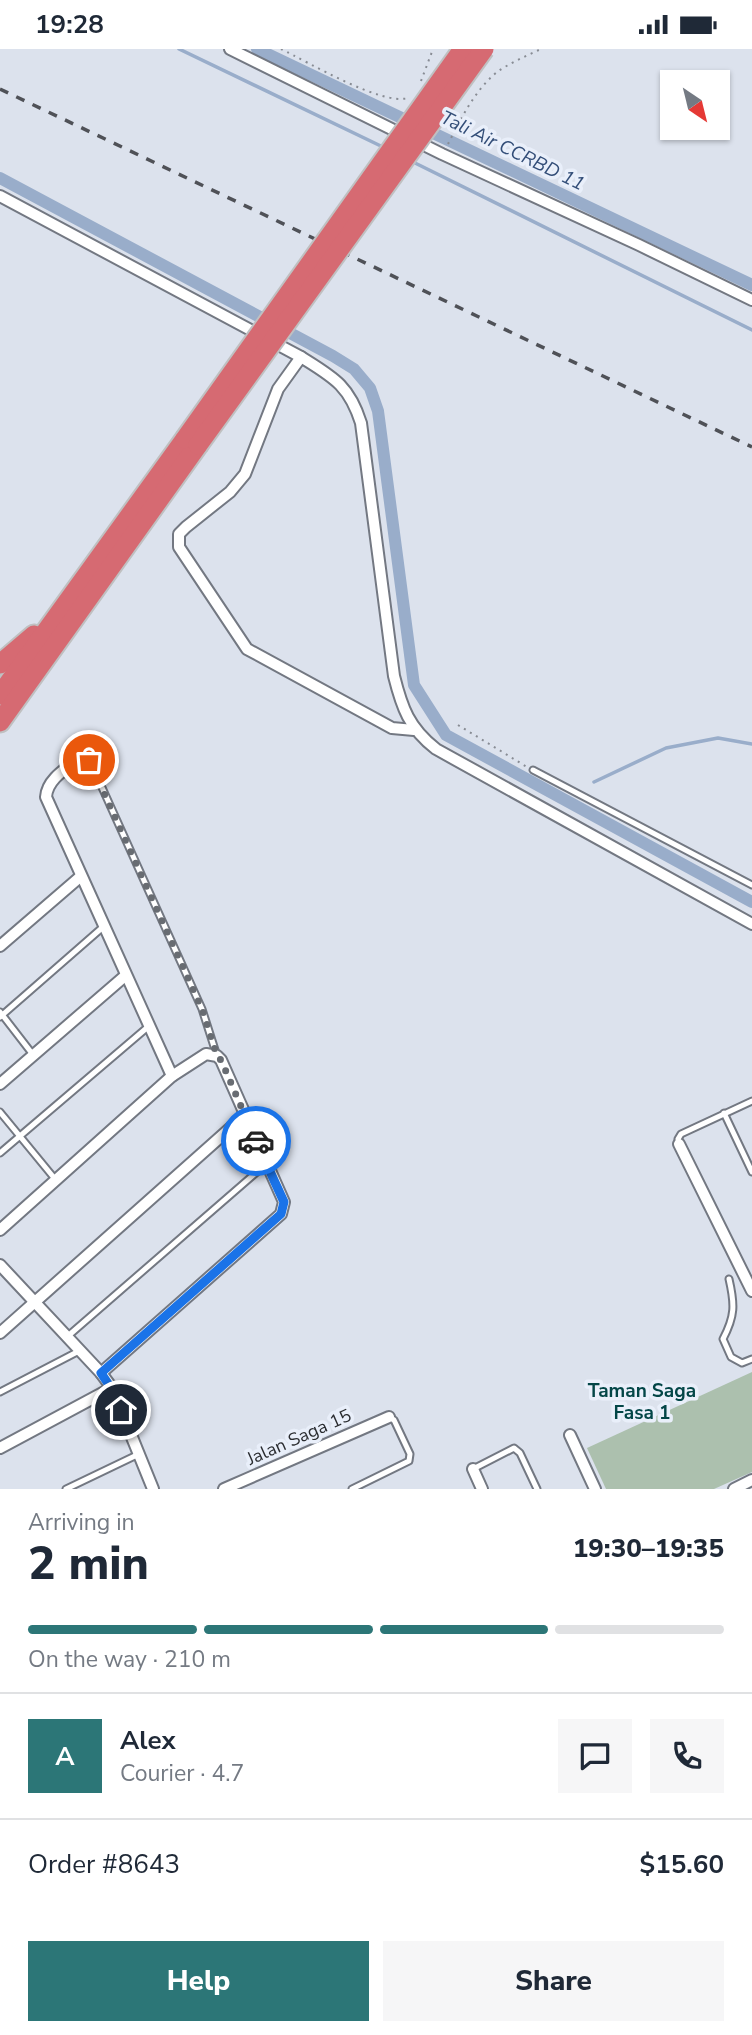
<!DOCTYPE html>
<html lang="en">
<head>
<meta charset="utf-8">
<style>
	body { margin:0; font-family:"Nunito Sans",sans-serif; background:#f6f6f7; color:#1f2937; height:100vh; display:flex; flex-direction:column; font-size:26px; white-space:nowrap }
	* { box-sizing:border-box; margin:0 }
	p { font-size:23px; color:#747a83 }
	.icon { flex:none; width:38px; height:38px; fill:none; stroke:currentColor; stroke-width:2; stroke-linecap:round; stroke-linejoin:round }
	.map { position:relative; height:1440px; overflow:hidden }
	.drawer { display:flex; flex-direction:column; background:#fff; flex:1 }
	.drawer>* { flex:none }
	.needle { width:46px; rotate:145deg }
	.buttons { position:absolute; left:660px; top:21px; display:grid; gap:14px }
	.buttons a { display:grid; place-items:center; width:70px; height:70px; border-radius:0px; background:#fff; box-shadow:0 2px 5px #0004; font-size:35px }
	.pin { position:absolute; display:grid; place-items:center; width:60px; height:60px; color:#fff; margin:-30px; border:4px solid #fff; border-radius:50%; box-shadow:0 2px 7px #0007 }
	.courier { position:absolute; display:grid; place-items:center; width:70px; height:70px; margin:-35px; border:5px solid #1a73e8; border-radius:50%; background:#fff; color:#222; box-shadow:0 2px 9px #0007 }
	.head em { font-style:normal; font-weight:800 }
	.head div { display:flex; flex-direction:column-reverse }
	.head { display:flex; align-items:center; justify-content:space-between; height:119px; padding:0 28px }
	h1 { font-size:46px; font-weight:800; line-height:52px }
	.bar { display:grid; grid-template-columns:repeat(4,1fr); gap:10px 7px; align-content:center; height:84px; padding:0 28px }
	.bar i { height:9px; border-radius:5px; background:#e0e1e3 }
	.bar .active { background:#2c7677 }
	.bar p { grid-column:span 4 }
	.line { display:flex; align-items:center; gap:18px; padding:0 28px; border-top:2px solid #e0e1e3 }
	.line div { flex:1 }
	.round { display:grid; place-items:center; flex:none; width:74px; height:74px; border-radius:0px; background:#f6f6f7 }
	.button { display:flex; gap:14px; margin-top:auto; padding:14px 28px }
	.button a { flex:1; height:80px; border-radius:0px; background:#2c7677; color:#fff; font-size:28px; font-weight:800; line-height:80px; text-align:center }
	.button a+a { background:#f6f6f7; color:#1f2937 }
	.status { display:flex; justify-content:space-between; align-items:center; height:49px; padding:0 35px; background:#fff; direction:ltr }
	.status svg { height:19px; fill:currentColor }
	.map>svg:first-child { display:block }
	.green { fill:#acc0ae }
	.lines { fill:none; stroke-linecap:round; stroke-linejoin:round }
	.stream { stroke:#99adca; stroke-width:3.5 }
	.canal { stroke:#99adca; stroke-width:12 }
	.lane-casing { stroke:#737882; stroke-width:9 }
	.street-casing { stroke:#737882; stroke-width:14 }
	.highway-casing { stroke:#bfc0c1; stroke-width:23 }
	.path { stroke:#888c94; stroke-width:2; stroke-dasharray:2 5; stroke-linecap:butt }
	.lane { stroke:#fff; stroke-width:5 }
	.street { stroke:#fff; stroke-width:10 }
	.highway { stroke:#d66a72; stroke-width:19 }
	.rail { stroke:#4f5157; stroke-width:3.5; stroke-dasharray:9 9; stroke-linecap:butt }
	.highway-bridge-casing { stroke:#bfc0c1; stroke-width:23; stroke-linecap:butt }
	.highway-bridge { stroke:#d66a72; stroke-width:19 }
	.done { stroke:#686c72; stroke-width:7; stroke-dasharray:0 12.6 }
	.route { stroke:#1a73e8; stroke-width:9 }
	.labels { text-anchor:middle; stroke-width:7; stroke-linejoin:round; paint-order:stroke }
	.street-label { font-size:18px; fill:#2a2c30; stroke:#e9effa }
	.water-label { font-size:19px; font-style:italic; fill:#334e78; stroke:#e9effa }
	.neighbourhood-label { font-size:19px; font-weight:bold; fill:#034647; stroke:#e9effa }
</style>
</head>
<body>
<div class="status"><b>19:28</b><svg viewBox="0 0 49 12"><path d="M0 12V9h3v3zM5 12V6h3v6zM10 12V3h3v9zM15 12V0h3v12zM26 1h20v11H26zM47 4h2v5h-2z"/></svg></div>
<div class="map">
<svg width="752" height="1440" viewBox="0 0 752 1440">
	<rect width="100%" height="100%" fill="#dce2ed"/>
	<path class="green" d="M752,1323V1423L714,1440H606L587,1399Z"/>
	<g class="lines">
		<g class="stream">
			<path d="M179,0L385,99"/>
			<path d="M411,112L752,281"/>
			<path d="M594,733L666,699L718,689L752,695"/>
		</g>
		<g class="canal">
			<path d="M257,0L752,236"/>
			<path d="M0,129L333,307L354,320L370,339L378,362L414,636L446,686L752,853"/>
		</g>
		<g class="lane-casing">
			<g id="lane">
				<path d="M81,708L87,709L95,723L202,960L217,1007"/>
				<path d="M533,721L752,836"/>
				<path d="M0,963L34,1007"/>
				<path d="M0,968L103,878"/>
				<path d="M0,1063L55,1130"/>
				<path d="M724,1064L752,1123"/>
				<path d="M679,1095L678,1090L681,1085L752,1052"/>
				<path d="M0,1104L149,977"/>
				<path d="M729,1230C735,1256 735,1267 723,1290L731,1308L742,1314L752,1310"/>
				<path d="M68,1287L266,1115"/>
				<path d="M0,1343L79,1302"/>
				<path d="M473,1420L514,1399L520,1404L537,1440"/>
				<path d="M66,1440L139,1405"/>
				<path d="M352,1440L409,1412L410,1405L394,1371L389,1368"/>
			</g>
		</g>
		<g class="street-casing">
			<g id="street">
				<path d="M230,0L442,105L639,196L752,251"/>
				<path d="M0,147L301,308C333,328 349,336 361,374L394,627C402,659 409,679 436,700L752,875"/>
				<path d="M301,308L278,340L245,425L230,443L186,478L179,485V498L247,600L392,679L414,681"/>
				<path d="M81,708C67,719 47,730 46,748L172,1027"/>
				<path d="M0,897L80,828"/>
				<path d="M0,1035L125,927"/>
				<path d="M679,1095L752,1242"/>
				<path d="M0,1181L172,1027L206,1005L217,1007L221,1011L284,1153L281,1165L101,1324"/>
				<path d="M0,1216L101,1324L112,1339L153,1440"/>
				<path d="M0,1284L244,1067"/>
				<path d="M570,1386L595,1440"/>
				<path d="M0,1399L112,1339"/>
				<path d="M473,1420L482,1440"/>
				<path d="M224,1440L389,1368"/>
				<path d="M734,1440L752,1431"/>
			</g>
		</g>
		<g class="highway-casing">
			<g id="highway">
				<path d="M0,615L34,586"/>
				<path d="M0,646L185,390"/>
				<path d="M0,673L198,396"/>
			</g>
		</g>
		<g class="path">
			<path d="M281,0C308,13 382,57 408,49"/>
			<path d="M421,32L433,0"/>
			<path d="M448,95C461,70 474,42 497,23C510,14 526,7 541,0"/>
			<path d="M458,676L527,718"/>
		</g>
		<use href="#lane" class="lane"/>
		<use href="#street" class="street"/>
		<use href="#highway" class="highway"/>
		<path class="rail" d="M0,40L752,398"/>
		<g class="highway-bridge-casing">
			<g id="highway-bridge">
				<path d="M185,390L463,0"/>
				<path d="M198,396L484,0"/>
			</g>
		</g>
		<use href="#highway-bridge" class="highway-bridge"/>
	</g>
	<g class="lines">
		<path class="done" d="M89,711L202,960L217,1007L221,1011L256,1092"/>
		<path class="route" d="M121,1361L111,1339L101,1324L281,1165L284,1153L256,1092"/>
	</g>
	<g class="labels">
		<g class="street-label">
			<text transform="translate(299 1388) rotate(-24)" y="6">Jalan Saga 15</text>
		</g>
		<g class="water-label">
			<text transform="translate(513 101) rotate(26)" y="7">Tali Air CCRBD 11</text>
		</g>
		<g class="neighbourhood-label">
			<text x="642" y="1348">Taman Saga<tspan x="642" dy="22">Fasa 1</tspan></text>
		</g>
	</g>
</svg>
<div class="buttons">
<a><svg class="needle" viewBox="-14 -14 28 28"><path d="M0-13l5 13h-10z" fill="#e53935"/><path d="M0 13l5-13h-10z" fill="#747a83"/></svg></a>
</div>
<div class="pin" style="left:89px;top:711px;background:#ea580c"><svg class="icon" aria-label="bag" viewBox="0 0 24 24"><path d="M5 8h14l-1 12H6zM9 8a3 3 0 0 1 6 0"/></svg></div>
<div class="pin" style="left:121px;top:1361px;background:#1f2937"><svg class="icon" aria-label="home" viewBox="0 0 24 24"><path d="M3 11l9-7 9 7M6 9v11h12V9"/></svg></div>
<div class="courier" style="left:256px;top:1092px"><svg class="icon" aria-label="car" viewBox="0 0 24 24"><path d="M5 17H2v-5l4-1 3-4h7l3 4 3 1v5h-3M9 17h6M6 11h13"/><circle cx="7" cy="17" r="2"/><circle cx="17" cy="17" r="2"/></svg></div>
</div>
<section class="drawer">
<div class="head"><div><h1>2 min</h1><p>Arriving in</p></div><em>19:30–19:35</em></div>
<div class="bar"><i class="active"></i><i class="active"></i><i class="active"></i><i></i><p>On the way · 210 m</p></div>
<div class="line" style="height:126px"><b class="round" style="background:#2c7677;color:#fff">A</b><div><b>Alex</b><p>Courier · 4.7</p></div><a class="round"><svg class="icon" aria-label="chat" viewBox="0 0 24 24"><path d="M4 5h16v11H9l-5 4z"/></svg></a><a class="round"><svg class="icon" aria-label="phone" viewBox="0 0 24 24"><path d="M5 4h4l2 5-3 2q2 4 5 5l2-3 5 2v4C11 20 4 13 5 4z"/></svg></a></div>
<div class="line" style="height:91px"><div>Order #8643</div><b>$15.60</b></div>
<div class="button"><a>Help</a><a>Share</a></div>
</section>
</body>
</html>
